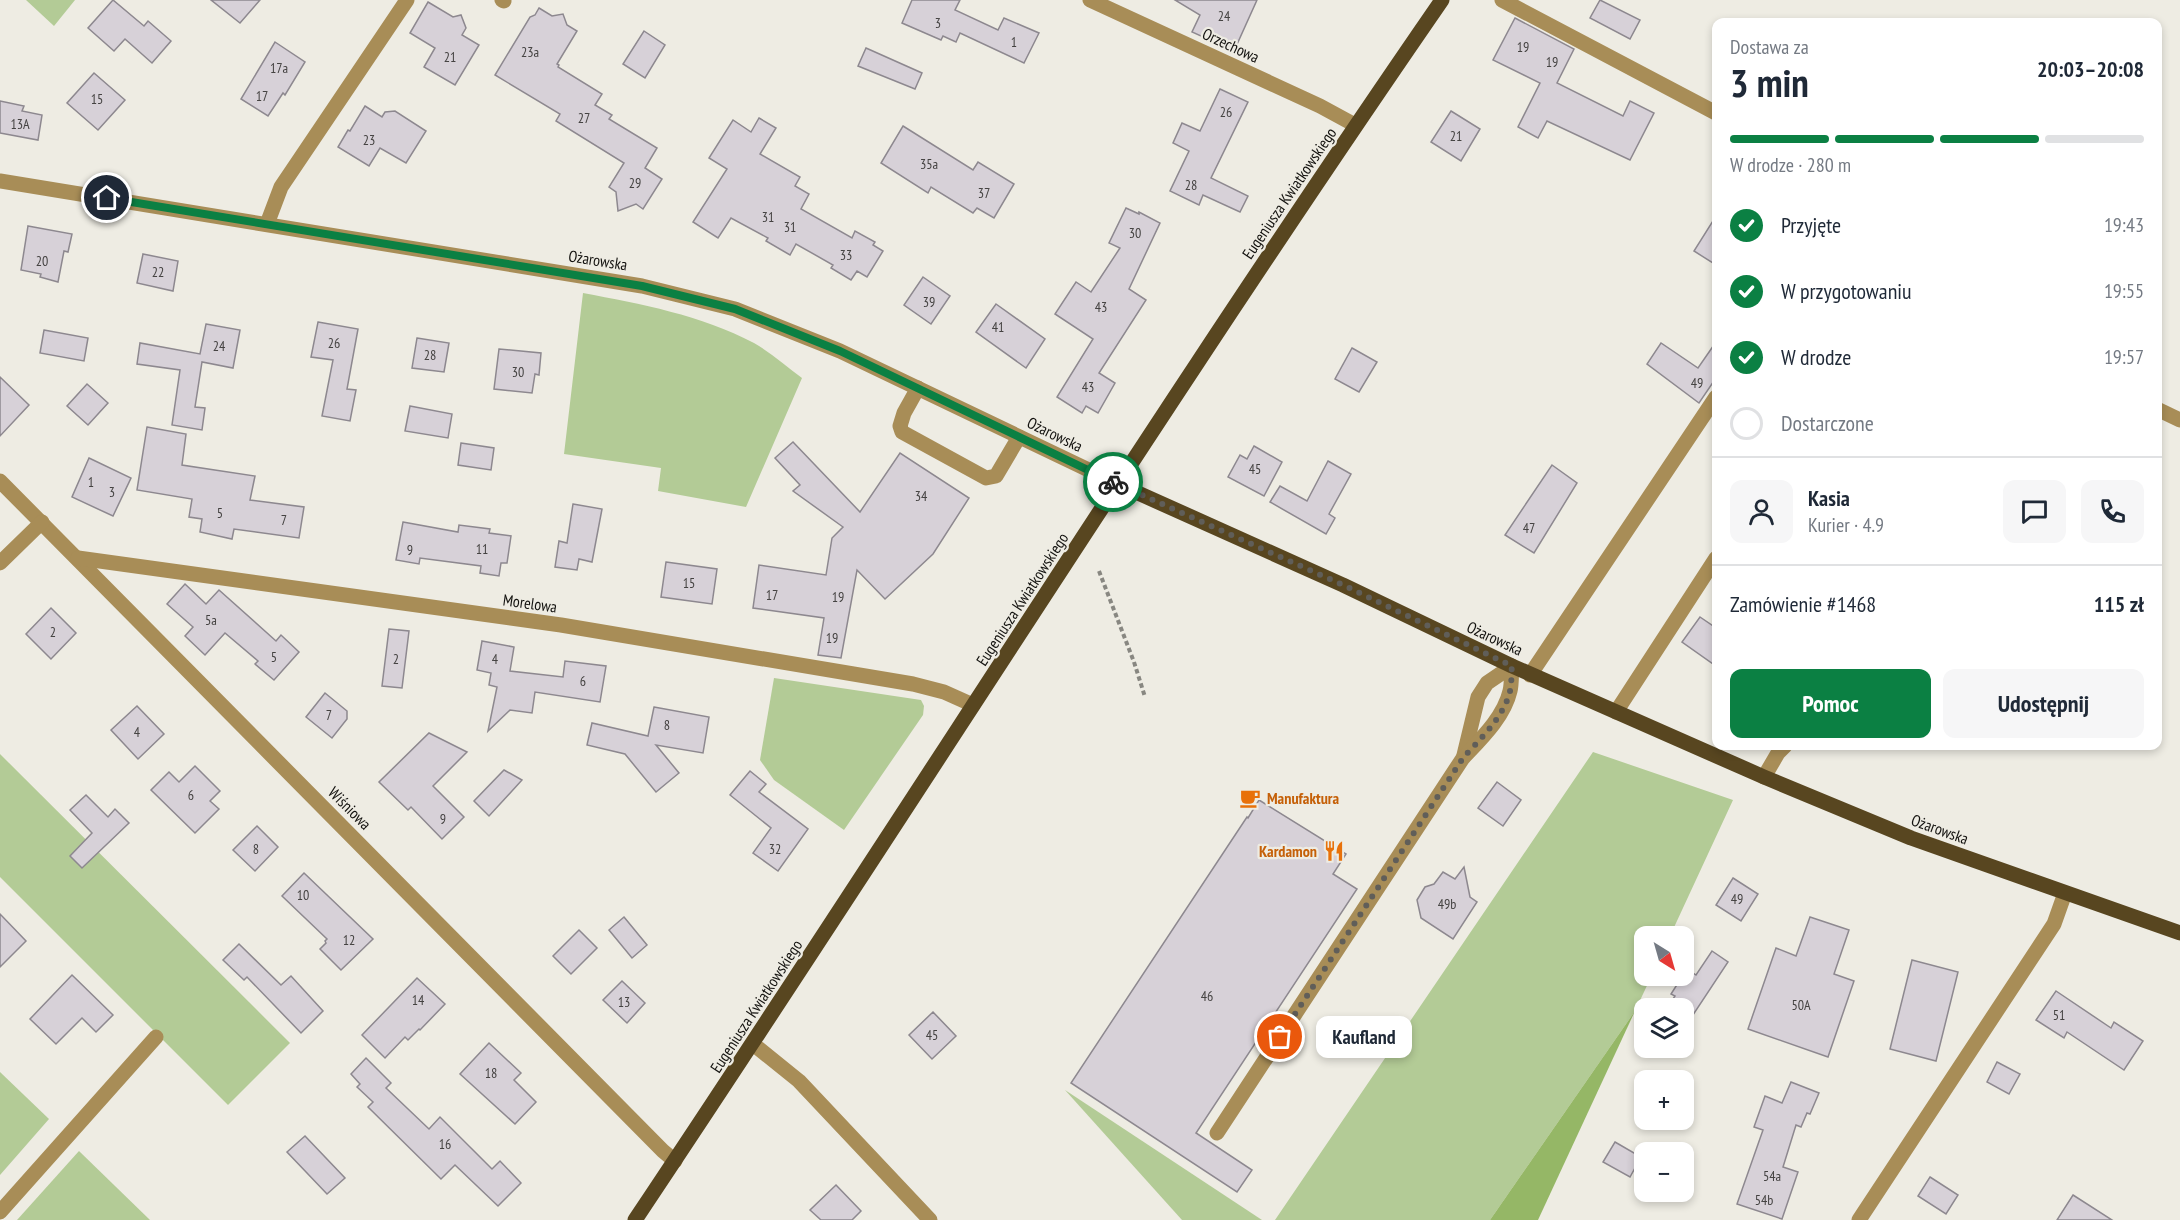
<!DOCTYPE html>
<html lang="pl">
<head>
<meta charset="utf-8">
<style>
	body { margin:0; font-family:"PT Sans Narrow",sans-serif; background:#f6f6f7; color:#1f2937; height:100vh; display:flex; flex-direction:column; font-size:22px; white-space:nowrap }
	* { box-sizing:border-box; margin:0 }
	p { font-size:20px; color:#747a83 }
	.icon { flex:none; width:33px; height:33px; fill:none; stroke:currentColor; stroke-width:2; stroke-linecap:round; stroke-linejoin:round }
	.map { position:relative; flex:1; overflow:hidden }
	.drawer { position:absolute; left:1712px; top:18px; width:450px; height:732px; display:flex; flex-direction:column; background:#fff; border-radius:12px; box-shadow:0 3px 9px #0003 }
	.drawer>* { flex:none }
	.needle { width:39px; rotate:143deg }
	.buttons { position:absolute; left:1634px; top:926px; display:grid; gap:12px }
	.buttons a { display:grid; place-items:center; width:60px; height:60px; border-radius:12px; background:#fff; box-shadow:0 3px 9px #0003; font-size:30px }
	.pin { position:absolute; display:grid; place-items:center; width:51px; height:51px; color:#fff; margin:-26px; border:3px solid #fff; border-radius:50%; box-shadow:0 2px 6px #0007 }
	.courier { position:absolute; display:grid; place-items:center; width:60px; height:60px; margin:-30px; border:4px solid #0b8043; border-radius:50%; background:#fff; color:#222; box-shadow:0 2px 8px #0007 }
	.bubble { position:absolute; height:42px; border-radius:12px; background:#fff; box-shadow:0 3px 9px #0003; font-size:20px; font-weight:700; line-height:42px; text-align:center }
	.headline em { font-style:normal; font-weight:700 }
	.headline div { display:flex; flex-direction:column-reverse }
	.headline { display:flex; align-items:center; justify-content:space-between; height:102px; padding:0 18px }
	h1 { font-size:39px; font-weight:700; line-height:45px }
	.bar { display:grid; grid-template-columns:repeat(4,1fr); gap:9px 6px; align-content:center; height:72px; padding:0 18px }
	.bar i { height:8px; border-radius:4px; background:#e0e1e3 }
	.bar .selected { background:#0b8043 }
	.bar p { grid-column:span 4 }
	.line { display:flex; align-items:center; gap:15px; padding:0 18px; border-top:2px solid #e0e1e3 }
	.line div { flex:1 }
	.round { display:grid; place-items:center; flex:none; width:63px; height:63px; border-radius:12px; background:#f6f6f7 }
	ol { padding:0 18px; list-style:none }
	li { display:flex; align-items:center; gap:18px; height:66px }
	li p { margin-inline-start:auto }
	li .icon { padding:6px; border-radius:50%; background:#0b8043; color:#fff; stroke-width:4 }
	li:last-child { color:#747a83 }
	li i { width:33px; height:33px; border:3px solid #e0e1e3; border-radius:50% }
	.button { display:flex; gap:12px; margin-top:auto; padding:12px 18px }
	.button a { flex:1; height:69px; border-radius:12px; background:#0b8043; color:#fff; font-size:24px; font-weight:700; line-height:69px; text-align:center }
	.button a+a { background:#f6f6f7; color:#1f2937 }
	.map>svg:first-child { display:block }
	.green { fill:#b3cb96 }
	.forest { fill:#95b766 }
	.building { fill:#d7d1d8; stroke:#8d888f; stroke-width:1.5 }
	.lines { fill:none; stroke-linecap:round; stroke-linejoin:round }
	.path { stroke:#888781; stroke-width:4; stroke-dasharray:4.5 3; stroke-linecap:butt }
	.minor { stroke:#a88d57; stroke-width:15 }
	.major { stroke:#584620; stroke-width:15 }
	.done { stroke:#605e59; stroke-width:6; stroke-dasharray:0 10.8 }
	.route { stroke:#0b8043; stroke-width:8 }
	.labels { text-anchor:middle; stroke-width:4.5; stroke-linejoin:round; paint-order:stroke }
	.number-label { font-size:14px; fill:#444241 }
	.street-label { font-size:16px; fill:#13120f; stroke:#eeece3 }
	.food-label { font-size:16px; font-weight:bold; fill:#c56008; stroke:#eeece3; text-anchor:start }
</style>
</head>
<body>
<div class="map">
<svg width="2180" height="1220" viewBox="0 0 2180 1220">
	<rect width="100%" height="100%" fill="#eeece3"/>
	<g class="green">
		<path d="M26,0H75L54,26Z"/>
		<path d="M583,293C641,304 701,315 754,343C771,353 787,367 802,378L746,507L658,491L661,468L564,454Z"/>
		<path d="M774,678L921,700L924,706L923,715L844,830L774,780L760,760Z"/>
		<path d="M1593,752L1733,800L1670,936H1644V975H1652L1635,1011L1490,1220H1275Z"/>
		<path d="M0,754L290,1043L228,1105L0,877Z"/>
		<path d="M0,1072L49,1119L0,1175Z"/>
		<path d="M1065,1090L1262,1220H1182Z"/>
		<path d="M79,1151L150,1220H17Z"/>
	</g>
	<path class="forest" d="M1635,1011L1538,1220H1490Z"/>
	<g class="building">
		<path d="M113,0L144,26L148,21L171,41L152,63L125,39L114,51L88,28Z"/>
		<path d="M211,0H260L240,23Z"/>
		<path d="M912,0H960L955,10L998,30L1004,18L1039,33L1024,63L960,33L956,42L943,36L941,40L902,23Z"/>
		<path d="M1175,0H1257L1234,51L1192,32L1200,15Z"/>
		<path d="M1600,0L1640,20L1630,39L1590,18Z"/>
		<path d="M428,2L453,17L461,15L466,28L462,35L479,45L455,85L424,67L435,48L410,33Z"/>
		<path d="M539,8L552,16L563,14L567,25L577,31L557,64L559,65L558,67L602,94L595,105L612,115L609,119L657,148L645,168L662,179L643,209L636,204L618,211L616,192L609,187L624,163L556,121L560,114L495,75L530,17L535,15Z"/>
		<path d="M1515,18L1574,49L1557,83L1623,116L1630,101L1654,113L1630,160L1547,121L1538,138L1518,127L1540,83L1493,60Z"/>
		<path d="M644,31L665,45L645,78L623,64Z"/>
		<path d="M275,42L305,62L285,95L283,93L268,116L241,99Z"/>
		<path d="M866,48L922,73L915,89L858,66Z"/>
		<path d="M94,73L125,100L98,130L67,103Z"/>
		<path d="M1220,89L1248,102L1211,178L1248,196L1240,212L1203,195L1199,205L1170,191L1189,151L1173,143L1182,123L1200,131Z"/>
		<path d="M0,101L24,106L22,111L42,115L38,140L0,133Z"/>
		<path d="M365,106L382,117L385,112L395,111L426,131L406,163L380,148L369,166L338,147L348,130L350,131Z"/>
		<path d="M1451,111L1480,129L1461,161L1431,142Z"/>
		<path d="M759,118L776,128L760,154L800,177L795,186L809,194L801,209L852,238L855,231L875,242L873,245L883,251L867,277L857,271L851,280L831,268L833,265L796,244L790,255L766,241L768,238L731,218L718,238L693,222L727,169L709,158L733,120L751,132Z"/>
		<path d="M903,126L973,170L978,162L1014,184L994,218L977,208L973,213L931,187L928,193L881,163Z"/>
		<path d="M1126,208L1139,214V212L1160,223L1129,289L1146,300L1099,373L1115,383L1098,413L1086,406L1082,413L1057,397L1093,339L1055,314L1076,282L1091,292L1120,248L1109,243Z"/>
		<path d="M1716,216V265L1694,251Z"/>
		<path d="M28,226L72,234L68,252L64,251L58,282L40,277L41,274L21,270Z"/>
		<path d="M143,254L178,261L173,291L137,283Z"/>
		<path d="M923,277L950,296L931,324L904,305Z"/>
		<path d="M996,304L1045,339L1026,368L976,332Z"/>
		<path d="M318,322L358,329L347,389L356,390L350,421L322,416L333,360L311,357Z"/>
		<path d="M206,324L240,330L233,368L202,362L195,407L205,408L202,430L172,425L180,370L137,364L140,343L200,354Z"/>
		<path d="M44,330L88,338L84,361L40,353Z"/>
		<path d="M417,338L449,343L444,372L412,368Z"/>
		<path d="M1716,342V378L1699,403L1647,364L1661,343L1698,368Z"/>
		<path d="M1352,348L1377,362L1359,392L1335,379Z"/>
		<path d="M499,349L541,353L539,375L535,374L532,393L494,389Z"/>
		<path d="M0,377L29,405L0,436Z"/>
		<path d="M87,384L108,403L88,425L67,406Z"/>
		<path d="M410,406L452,414L448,438L405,431Z"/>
		<path d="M147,427L186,434L182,465L255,476L250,500L304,507L299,538L234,529L232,539L200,532L202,519L189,517L192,499L137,490Z"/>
		<path d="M793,442L860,512L900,453L969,498L933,554L885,599L857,570L841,658L818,655L824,618L753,608L759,565L826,575L832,538L843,527L793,491L800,485L775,458Z"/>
		<path d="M461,443L494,448L491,470L458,465Z"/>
		<path d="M1254,446L1282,462L1264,496L1228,477L1240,455L1247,459Z"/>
		<path d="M89,458L131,478L113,516L72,497Z"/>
		<path d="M1328,461L1351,474L1329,514L1335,518L1326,534L1270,502L1280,486L1307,501Z"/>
		<path d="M1552,465L1577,483L1534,553L1505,535Z"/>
		<path d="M573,504L602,509L592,562L579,559L577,570L555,567L559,541L567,543Z"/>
		<path d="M403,522L458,532L459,525L490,529L489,533L511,536L507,563H501L499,576L480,573L481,566L420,558L419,564L396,560Z"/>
		<path d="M666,562L717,569L712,604L661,597Z"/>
		<path d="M185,584L206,604L219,590L276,641L281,635L299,652L274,680L255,664L258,661L225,633L205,655L185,636L193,627L167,604Z"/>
		<path d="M51,608L76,633L51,659L26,634Z"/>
		<path d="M1700,617L1716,628V666L1682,642Z"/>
		<path d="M389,629L409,631L402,688L382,686Z"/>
		<path d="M482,641L514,647L510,671L563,677L565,661L606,666L600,702L535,692L532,713L510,710L488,731L497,687L489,685L491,673L477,670Z"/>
		<path d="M325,693L347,711V719L332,738L306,717Z"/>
		<path d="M137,706L164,734L138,759L111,730Z"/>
		<path d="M654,707L709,717L703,753L656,745L679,773L656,792L625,754L587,745L592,723L648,736Z"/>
		<path d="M429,733L467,752L433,786L464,817L442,839L411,807L408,810L379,782Z"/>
		<path d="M195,766L220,791L210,801L219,809L195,833L151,790L169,772L179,782Z"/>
		<path d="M504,770L522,780L489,816L474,801Z"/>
		<path d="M750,771L766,784L759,792L808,829L778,871L753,853L771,828L730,795Z"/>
		<path d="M1497,782L1521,800L1503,826L1478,808Z"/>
		<path d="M86,795L108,817L115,809L129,823L82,868L70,856L92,833L70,810Z"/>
		<path d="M1259,800L1346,854L1333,874L1357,889L1196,1133L1252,1170L1237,1192L1071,1083L1247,817L1248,818Z"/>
		<path d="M257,826L278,847L255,871L233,850Z"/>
		<path d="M1464,867L1470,897L1477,902L1453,939L1421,918L1417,900L1425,887L1434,884L1443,872L1455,879Z"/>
		<path d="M304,873L373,939L341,970L320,949L326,943L325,941L327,939L282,896Z"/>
		<path d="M1733,878L1758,894L1741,921L1716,905Z"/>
		<path d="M0,914L26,941L0,967Z"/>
		<path d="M624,917L647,945L632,958L609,930Z"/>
		<path d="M1810,917L1849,930L1834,974L1854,981L1828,1057L1748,1029L1776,948L1796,956Z"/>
		<path d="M579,930L597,948L571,974L553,956Z"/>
		<path d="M239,944L281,985L291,976L323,1011L301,1033L247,977L244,980L223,960Z"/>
		<path d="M1712,951L1728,962L1683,1030V1008H1667L1675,996L1671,994L1687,969L1696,975Z"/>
		<path d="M1912,960L1958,972L1936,1061L1890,1049Z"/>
		<path d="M72,975L113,1015L96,1032L82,1018L56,1044L30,1019Z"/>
		<path d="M417,978L445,1004L420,1030L419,1029L408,1040L405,1037L385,1058L362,1035Z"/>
		<path d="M622,981L645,1003L627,1023L603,1000Z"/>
		<path d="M2056,991L2111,1028L2114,1022L2143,1041L2124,1070L2067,1032L2064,1038L2036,1020Z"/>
		<path d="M933,1012L956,1036L932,1059L909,1035Z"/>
		<path d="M489,1043L521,1073L514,1080L536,1102L515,1124L460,1074Z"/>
		<path d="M366,1058L391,1083L386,1088L429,1129L440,1117L492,1169L500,1161L521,1183L498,1206L455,1165L441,1179L368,1107L373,1102L357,1087L360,1084L351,1074Z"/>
		<path d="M1997,1062L2020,1074L2009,1094L1987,1082Z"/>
		<path d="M1791,1082L1819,1093L1810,1114L1807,1113L1801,1127L1796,1125L1783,1167L1798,1172L1782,1219L1737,1204L1763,1130L1754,1127L1765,1096L1782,1103Z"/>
		<path d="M305,1136L345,1178L327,1194L287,1152Z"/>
		<path d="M1615,1142L1641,1157L1630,1177L1603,1162Z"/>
		<path d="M1930,1177L1958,1195L1946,1214L1918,1196Z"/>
		<path d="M836,1185L861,1211L852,1220H821L810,1210Z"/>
		<path d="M2073,1195L2112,1220H2057Z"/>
	</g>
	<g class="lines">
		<path class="path" d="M1099,571L1134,662L1145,697"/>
		<g class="minor">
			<path d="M502,0L504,1"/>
			<path d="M1090,0L1320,106L1355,125"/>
			<path d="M1502,0L1716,113"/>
			<path d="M0,181L642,286L735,309L840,351L1118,484"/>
			<path d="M267,224L281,187L407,0"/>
			<path d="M918,388L904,413L900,426L902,432L986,478L996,476L1019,437"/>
			<path d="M2157,409L2180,420"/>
			<path d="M0,481L663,1151L675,1161"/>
			<path d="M78,558L561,625L913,684L944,692L973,705"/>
			<path d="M0,563L42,522"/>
			<path d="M1530,675L1716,397"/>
			<path d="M1616,712L1716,558"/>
			<path d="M1464,755L1478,697L1487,683L1512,666"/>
			<path d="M1764,777L1778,753L1785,746"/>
			<path d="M753,1044L799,1081L930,1220"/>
			<path d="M1217,1133L1463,758C1481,739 1504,717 1510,691C1512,683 1511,674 1512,666"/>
			<path d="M0,1212L156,1037"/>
			<path d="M1859,1220L2054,924L2065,893"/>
		</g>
		<g class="major">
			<path d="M1118,484L1343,585L1512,666L1764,777L1911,838L2180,933"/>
			<path d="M635,1220C906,815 1165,401 1442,0"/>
		</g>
	</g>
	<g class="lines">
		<path class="done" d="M1113,482L1343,585L1512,666C1511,674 1512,683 1510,691C1504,717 1480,739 1463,758L1280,1037"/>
		<path class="route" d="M107,198L642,286L735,309L840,351L1113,482"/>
	</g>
	<defs>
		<g id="cafe-bare" transform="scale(1.62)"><path d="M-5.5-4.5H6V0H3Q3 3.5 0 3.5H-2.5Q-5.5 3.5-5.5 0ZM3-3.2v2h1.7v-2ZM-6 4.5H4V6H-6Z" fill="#e8710a" stroke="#eeece3" stroke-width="2.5" paint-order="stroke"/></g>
		<g id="restaurant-bare" transform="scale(1.62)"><path d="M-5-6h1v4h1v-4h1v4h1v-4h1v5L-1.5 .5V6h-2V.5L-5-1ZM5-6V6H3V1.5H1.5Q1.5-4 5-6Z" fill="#e8710a" stroke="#eeece3" stroke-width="2.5" paint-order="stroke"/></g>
	</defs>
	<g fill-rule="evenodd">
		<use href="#cafe-bare" x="1250" y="798"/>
		<use href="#restaurant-bare" x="1334" y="851"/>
	</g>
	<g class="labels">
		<g class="number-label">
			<text x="1224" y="21">24</text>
			<text x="938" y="28">3</text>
			<text x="1014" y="47">1</text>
			<text x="1523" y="52">19</text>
			<text x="530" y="57">23a</text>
			<text x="450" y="62">21</text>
			<text x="1552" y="67">19</text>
			<text x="279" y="73">17a</text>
			<text x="262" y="101">17</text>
			<text x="97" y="104">15</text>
			<text x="1226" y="117">26</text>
			<text x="584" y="123">27</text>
			<text x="20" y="129">13A</text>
			<text x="1456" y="141">21</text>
			<text x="369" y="145">23</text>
			<text x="929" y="169">35a</text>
			<text x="635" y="188">29</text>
			<text x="1191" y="190">28</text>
			<text x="984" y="198">37</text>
			<text x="768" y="222">31</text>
			<text x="790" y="232">31</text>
			<text x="1135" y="238">30</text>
			<text x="846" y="260">33</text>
			<text x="42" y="266">20</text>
			<text x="158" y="277">22</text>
			<text x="929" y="307">39</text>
			<text x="1101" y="312">43</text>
			<text x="998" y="332">41</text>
			<text x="334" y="348">26</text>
			<text x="219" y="351">24</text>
			<text x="430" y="360">28</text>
			<text x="518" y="377">30</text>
			<text x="1697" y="388">49</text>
			<text x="1088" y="392">43</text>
			<text x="1255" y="474">45</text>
			<text x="91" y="487">1</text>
			<text x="112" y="497">3</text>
			<text x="921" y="501">34</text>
			<text x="220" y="518">5</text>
			<text x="284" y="525">7</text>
			<text x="1529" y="533">47</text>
			<text x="482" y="554">11</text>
			<text x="410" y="555">9</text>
			<text x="689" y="588">15</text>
			<text x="772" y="600">17</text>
			<text x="838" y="602">19</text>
			<text x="211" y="625">5a</text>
			<text x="53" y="637">2</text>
			<text x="832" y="643">19</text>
			<text x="274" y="662">5</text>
			<text x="396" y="664">2</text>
			<text x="495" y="664">4</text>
			<text x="583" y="686">6</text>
			<text x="329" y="720">7</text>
			<text x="667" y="730">8</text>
			<text x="137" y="737">4</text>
			<text x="191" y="800">6</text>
			<text x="443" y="824">9</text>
			<text x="256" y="854">8</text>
			<text x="775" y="854">32</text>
			<text x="303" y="900">10</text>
			<text x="1737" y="904">49</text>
			<text x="1447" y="909">49b</text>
			<text x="349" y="945">12</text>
			<text x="1207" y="1001">46</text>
			<text x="418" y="1005">14</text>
			<text x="624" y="1007">13</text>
			<text x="1801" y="1010">50A</text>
			<text x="2059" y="1020">51</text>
			<text x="932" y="1040">45</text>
			<text x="491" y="1078">18</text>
			<text x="445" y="1149">16</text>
			<text x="1772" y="1181">54a</text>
			<text x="1764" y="1205">54b</text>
		</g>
		<g class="street-label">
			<text transform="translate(1231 45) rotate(25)" y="6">Orzechowa</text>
			<text transform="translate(1289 193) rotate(-56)" y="6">Eugeniusza Kwiatkowskiego</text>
			<text transform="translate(598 260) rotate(9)" y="6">Ożarowska</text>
			<text transform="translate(1055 434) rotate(26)" y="6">Ożarowska</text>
			<text transform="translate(1022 599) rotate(-57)" y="6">Eugeniusza Kwiatkowskiego</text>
			<text transform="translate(530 603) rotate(8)" y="6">Morelowa</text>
			<text transform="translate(1495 638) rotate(25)" y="6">Ożarowska</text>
			<text transform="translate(350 808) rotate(45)" y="6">Wiśniowa</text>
			<text transform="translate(1940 829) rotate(20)" y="6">Ożarowska</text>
			<text transform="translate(756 1006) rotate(-57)" y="6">Eugeniusza Kwiatkowskiego</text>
		</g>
		<g class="food-label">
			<text x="1267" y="804">Manufaktura</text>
			<text x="1317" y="857" text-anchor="end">Kardamon</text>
		</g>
	</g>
</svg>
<div class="buttons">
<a><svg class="needle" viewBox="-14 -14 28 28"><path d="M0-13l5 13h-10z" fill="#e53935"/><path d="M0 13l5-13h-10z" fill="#747a83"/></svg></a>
<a><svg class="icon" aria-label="layers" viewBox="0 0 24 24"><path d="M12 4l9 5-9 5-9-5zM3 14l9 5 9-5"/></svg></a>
<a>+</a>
<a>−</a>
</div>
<div class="pin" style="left:1280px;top:1037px;background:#ea580c"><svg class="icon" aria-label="bag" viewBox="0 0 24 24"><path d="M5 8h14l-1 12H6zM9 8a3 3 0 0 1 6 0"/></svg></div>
<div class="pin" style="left:107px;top:198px;background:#1f2937"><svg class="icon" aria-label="home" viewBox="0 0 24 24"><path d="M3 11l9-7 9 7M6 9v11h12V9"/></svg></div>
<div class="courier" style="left:1113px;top:482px"><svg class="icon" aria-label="bike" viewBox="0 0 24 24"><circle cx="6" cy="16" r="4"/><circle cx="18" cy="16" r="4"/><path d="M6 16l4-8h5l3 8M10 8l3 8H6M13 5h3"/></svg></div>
<div class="bubble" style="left:1316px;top:1016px;width:96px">Kaufland</div>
<section class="drawer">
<div class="headline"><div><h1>3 min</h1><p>Dostawa za</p></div><em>20:03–20:08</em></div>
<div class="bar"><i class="selected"></i><i class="selected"></i><i class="selected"></i><i></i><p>W drodze · 280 m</p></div>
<ol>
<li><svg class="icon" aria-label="check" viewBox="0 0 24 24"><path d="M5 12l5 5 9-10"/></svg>Przyjęte<p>19:43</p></li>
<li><svg class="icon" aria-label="check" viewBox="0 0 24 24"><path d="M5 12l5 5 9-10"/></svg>W przygotowaniu<p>19:55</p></li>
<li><svg class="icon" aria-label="check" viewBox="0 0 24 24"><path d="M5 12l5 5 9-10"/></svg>W drodze<p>19:57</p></li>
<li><i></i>Dostarczone</li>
</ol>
<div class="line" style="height:108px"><a class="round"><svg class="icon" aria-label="person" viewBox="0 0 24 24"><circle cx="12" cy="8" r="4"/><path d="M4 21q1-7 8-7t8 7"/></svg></a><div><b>Kasia</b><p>Kurier · 4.9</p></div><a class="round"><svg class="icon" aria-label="chat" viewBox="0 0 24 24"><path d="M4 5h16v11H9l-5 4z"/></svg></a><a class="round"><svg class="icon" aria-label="phone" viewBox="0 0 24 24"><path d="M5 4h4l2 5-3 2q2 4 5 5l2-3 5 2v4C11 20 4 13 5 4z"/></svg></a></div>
<div class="line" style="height:78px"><div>Zamówienie #1468</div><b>115 zł</b></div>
<div class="button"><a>Pomoc</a><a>Udostępnij</a></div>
</section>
</div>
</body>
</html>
